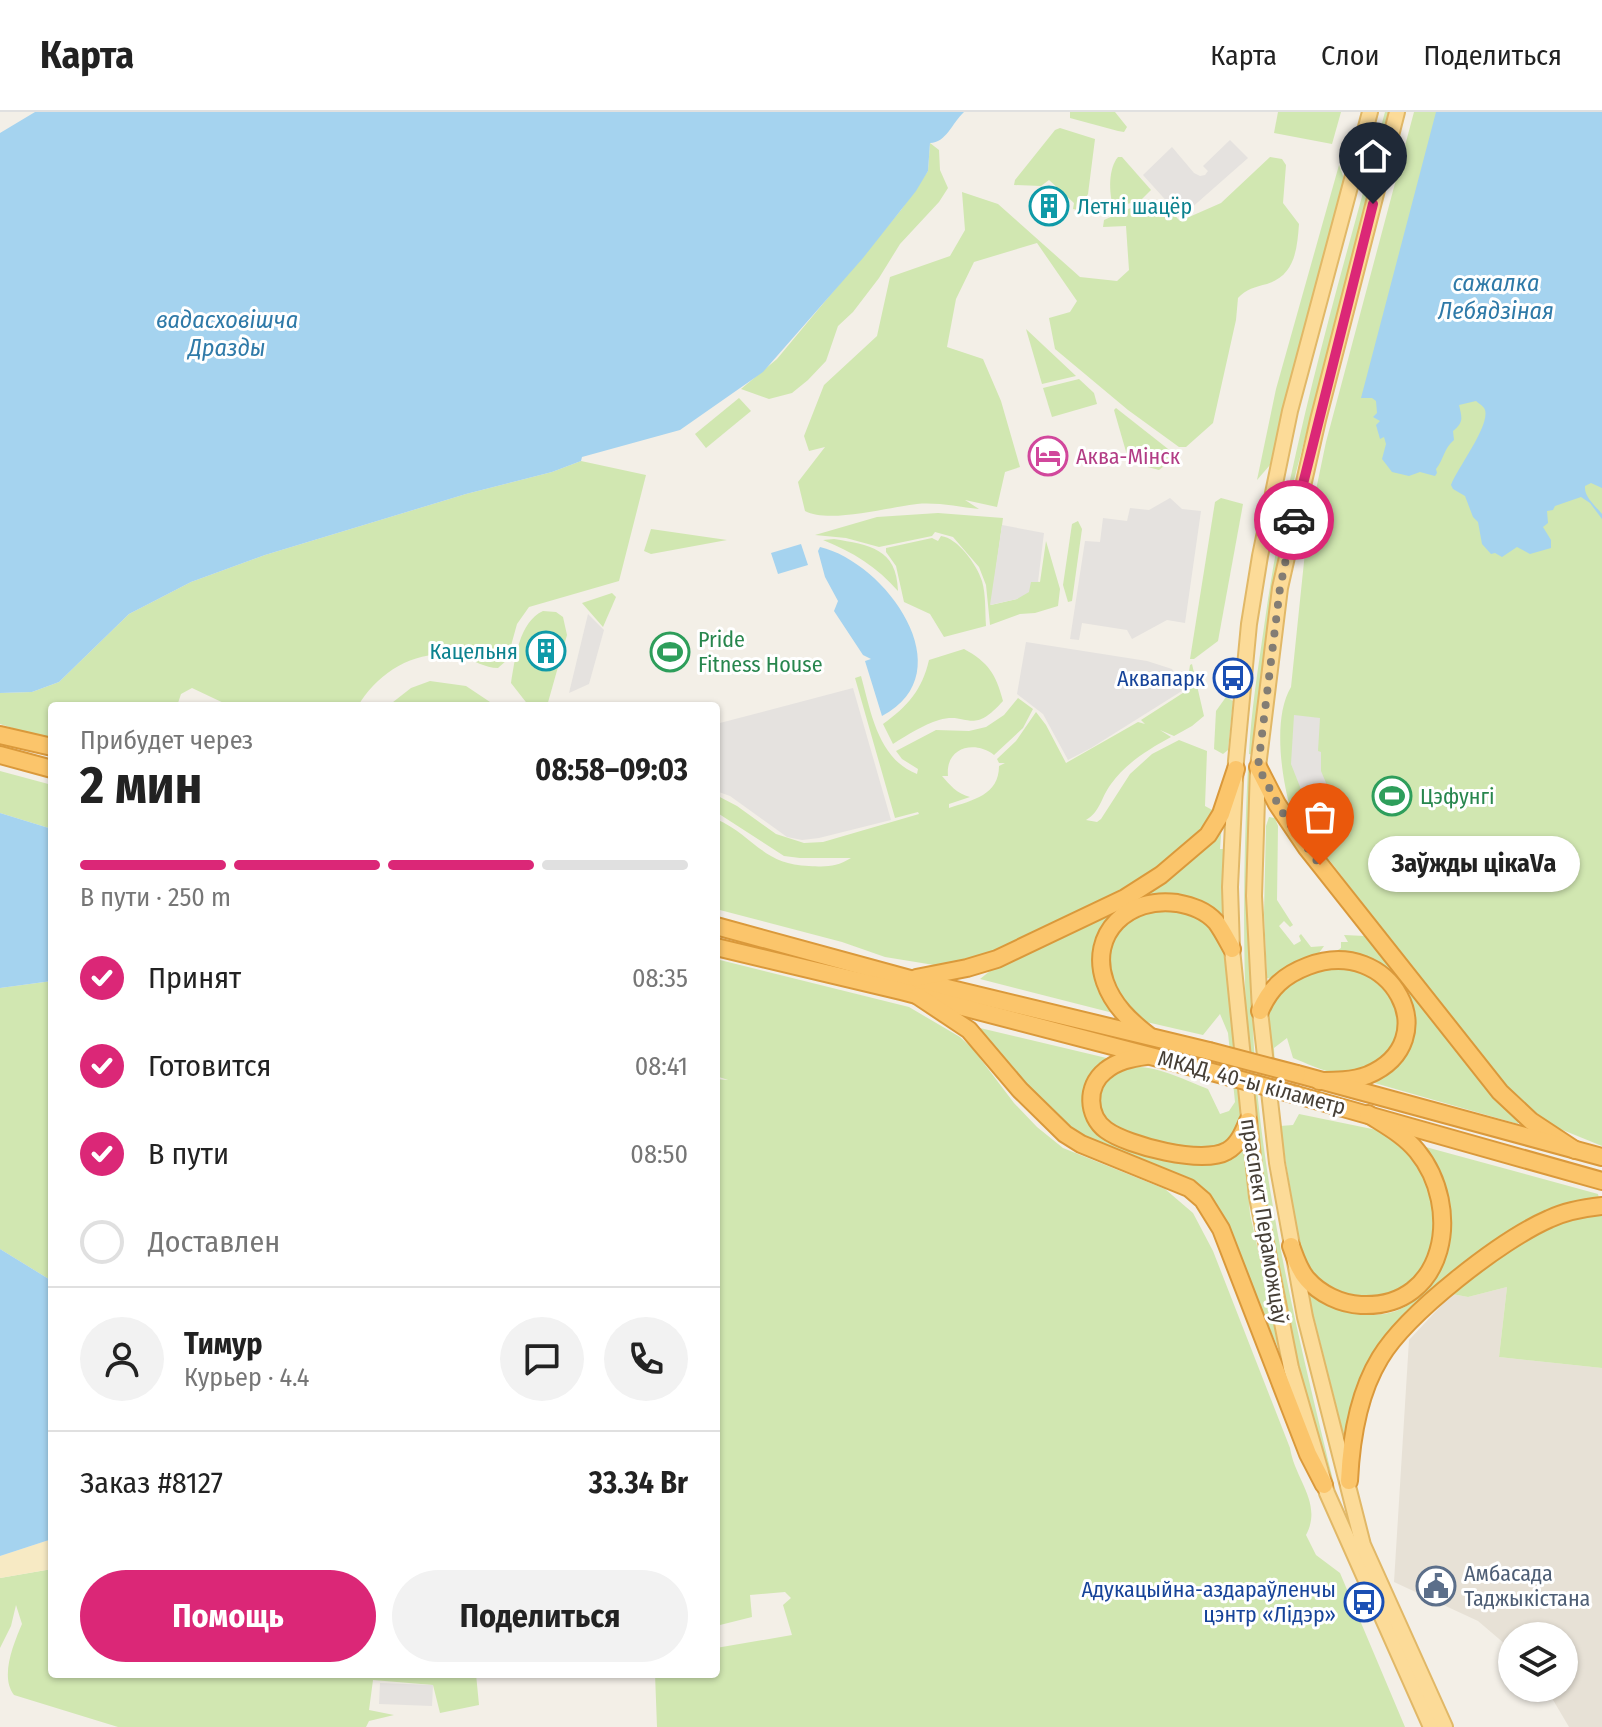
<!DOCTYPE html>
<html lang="ru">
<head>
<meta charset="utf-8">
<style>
	body { margin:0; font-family:"Fira Sans Condensed",sans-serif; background:#f2f2f2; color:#222; height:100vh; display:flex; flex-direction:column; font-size:30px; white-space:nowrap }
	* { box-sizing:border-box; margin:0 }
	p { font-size:26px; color:#767676 }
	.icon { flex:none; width:44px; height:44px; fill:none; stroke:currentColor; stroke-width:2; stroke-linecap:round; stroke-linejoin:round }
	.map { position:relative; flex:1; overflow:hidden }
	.sheet { position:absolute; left:48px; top:590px; width:672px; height:976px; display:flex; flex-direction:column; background:#fff; border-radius:8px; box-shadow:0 2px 6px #0004 }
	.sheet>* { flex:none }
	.tools { position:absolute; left:1498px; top:1510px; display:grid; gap:16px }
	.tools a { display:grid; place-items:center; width:80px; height:80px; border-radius:50%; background:#fff; box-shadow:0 2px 6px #0004; font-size:40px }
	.pin { position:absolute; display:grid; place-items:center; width:68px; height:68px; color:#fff; margin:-82px -34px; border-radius:50% 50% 50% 0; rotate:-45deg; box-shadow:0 0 8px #0007 }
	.pin .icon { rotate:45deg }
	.courier { position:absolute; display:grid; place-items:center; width:80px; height:80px; margin:-40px; border:6px solid #db2777; border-radius:50%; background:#fff; color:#222; box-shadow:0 2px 10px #0007 }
	.bubble { position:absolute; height:56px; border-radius:28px; background:#fff; box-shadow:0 2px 6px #0004; font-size:26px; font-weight:700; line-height:56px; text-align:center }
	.overview em { font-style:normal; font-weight:700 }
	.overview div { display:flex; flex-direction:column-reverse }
	.overview { display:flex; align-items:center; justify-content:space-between; height:136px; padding:0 32px }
	h1 { font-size:52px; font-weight:700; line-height:60px }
	.bar { display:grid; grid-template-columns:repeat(4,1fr); gap:12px 8px; align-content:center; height:96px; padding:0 32px }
	.bar i { height:10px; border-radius:6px; background:#e0e0e0 }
	.bar .active { background:#db2777 }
	.bar p { grid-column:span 4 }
	.line { display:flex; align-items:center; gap:20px; padding:0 32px; border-top:2px solid #e0e0e0 }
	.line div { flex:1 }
	.round { display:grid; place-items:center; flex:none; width:84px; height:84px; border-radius:42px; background:#f2f2f2 }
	ol { padding:0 32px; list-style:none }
	li { display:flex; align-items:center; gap:24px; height:88px }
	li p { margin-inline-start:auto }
	li .icon { padding:8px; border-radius:50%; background:#db2777; color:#fff; stroke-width:4 }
	li:last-child { color:#767676 }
	li i { width:44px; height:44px; border:4px solid #e0e0e0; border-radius:50% }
	.action { display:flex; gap:16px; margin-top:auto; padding:16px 32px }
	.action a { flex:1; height:92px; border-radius:48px; background:#db2777; color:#fff; font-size:32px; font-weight:700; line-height:92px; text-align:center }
	.action a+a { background:#f2f2f2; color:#222 }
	header { display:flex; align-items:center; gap:48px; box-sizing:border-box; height:112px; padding:0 40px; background:#fff; border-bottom:2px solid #e0e0e0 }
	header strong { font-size:38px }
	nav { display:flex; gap:44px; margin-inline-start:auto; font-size:28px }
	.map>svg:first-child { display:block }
	.residential { fill:#e7e1d6 }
	.green { fill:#d1e7b1 }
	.sand { fill:#f7eac4 }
	.parking { fill:#e5e2df }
	.water { fill:#a5d3ef }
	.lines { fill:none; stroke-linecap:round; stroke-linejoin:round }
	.primary-casing { stroke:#e1b867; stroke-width:18 }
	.highway-casing { stroke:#da993b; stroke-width:20 }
	.primary { stroke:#fcdb98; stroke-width:14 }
	.highway { stroke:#fbc56b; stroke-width:16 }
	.highway-bridge-casing { stroke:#da993b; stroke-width:20; stroke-linecap:butt }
	.highway-bridge { stroke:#fbc56b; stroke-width:16 }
	.done { stroke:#837d74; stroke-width:8; stroke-dasharray:0 14.4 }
	.route { stroke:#db2777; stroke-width:10 }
	.labels { text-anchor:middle; stroke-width:6; stroke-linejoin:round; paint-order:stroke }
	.culture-label { font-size:22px; fill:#0d838f; stroke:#fff; text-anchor:start }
	.hotel-label { font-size:22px; fill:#b23c85; stroke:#fff; text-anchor:start }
	.leisure-label { font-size:22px; fill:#27864d; stroke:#fff; text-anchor:start }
	.transit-label { font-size:22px; fill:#164399; stroke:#fff; text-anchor:end }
	.street-label { font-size:22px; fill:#463f36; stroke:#fff }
	.service-label { font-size:22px; fill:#4e5e75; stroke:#fff; text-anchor:start }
	.water-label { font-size:24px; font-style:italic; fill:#2f7aa8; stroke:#fff }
</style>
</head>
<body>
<header>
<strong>Карта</strong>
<nav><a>Карта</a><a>Слои</a><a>Поделиться</a></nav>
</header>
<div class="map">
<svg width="1602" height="1615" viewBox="0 0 1602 1615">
	<rect width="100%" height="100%" fill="#f3efe7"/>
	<path class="residential" d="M1507,1175L1499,1245L1602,1256V1615H1569L1546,1576H1564V1524H1512V1538L1478,1509L1394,1470L1409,1228L1452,1182L1468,1185Z"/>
	<g class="green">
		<path d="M1070,0H1115L1127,15L1124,20L1118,19L1070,6Z"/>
		<path d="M1278,0H1341L1332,32L1274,21Z"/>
		<path d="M1385,0H1390L1293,372L1265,534L1254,643L1249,642C1251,600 1258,557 1264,515C1288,340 1339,171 1385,0Z"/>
		<path d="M1414,0H1602V1034L1543,1010L1511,985L1334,754L1307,720L1286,700L1290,695C1281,662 1273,605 1291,575L1307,421L1326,330Z"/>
		<path d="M1060,16L1095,27L1088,82L1079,98L1073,97L1074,91L1049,68L1041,74L1014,73L1015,68L1055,18Z"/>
		<path d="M930,31L939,38L940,58L948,76L939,90L900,132L879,166L853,200L838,214L826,249L808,268L792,281L769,287L741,277L777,247L901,98L928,59Z"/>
		<path d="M1118,45H1122L1151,78L1140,89L1113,95C1109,80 1108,57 1118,45Z"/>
		<path d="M1270,45L1282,47L1286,53L1283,91L1299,112C1297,138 1295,163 1267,172C1255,175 1246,177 1238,186L1236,208L1213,311L1186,335H1179L1128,298L1055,237L1049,206L1070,200L1077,189L1037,131L974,150L956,187L947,235L983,247L1001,289L1020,355L1005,360L997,395L965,388L979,397C959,395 937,390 917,392C889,395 829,412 805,399L798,370L825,335L809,339L804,324L824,273L877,224L890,165L950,144L965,118L962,80L998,92L1080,165L1117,169L1129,158L1126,114L1103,115L1104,108L1135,94L1160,88L1180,109L1221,91Z"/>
		<path d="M1339,53L1346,72L1270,353L1257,368L1276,277Z"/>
		<path d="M1026,217L1076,264L1042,272Z"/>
		<path d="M1079,267L1094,281L1097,292L1052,305L1043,276Z"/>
		<path d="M739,286L751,299L706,336L695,322Z"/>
		<path d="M1116,296L1177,344L1159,358L1129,350L1114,298Z"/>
		<path d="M581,349L646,363L619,469L529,495L517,512L507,548L498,556C485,556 474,548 461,545C420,534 378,559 358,594H230L192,576L181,582L177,594H52V625L34,623L0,612V581L32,580L59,570L129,502L191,470L265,443L466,382L552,360Z"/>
		<path d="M1221,386L1243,392L1218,529L1194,547H1190L1215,390Z"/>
		<path d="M938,401L1003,406L991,493L1017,487L1031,469L1040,470L1046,429L1060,477L1058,494L1035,501L1020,502L990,513L986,473L979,455L953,425L935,420L932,424L879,435L846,426L815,423L877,405Z"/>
		<path d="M1078,409L1082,417L1072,489L1068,490L1063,473L1072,412Z"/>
		<path d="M651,417L727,428L651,442L644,439Z"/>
		<path d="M941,424C958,426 977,453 982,469C986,483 985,499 986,514L944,525L930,502L904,490L896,454L886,440V436L932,426L938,429Z"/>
		<path d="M834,427C869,433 897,436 898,479C877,455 853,440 823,428Z"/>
		<path d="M612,481L616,485L603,515L582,491Z"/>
		<path d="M543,499L556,500L563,505L567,523L547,594H529L511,571C515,547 519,510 543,499Z"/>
		<path d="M964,537C988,550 996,562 1003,589C971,625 968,599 939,608C923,613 907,623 893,632L883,612C908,594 922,578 929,548Z"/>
		<path d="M1192,552L1204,604L1192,614L1174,624L1160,618L1171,625C1149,637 1126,651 1111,672C1101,685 1101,699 1086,708L1097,710L1101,707L1130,662L1152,642L1179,628L1207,639L1205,694L1216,700L1205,719L1158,760L1000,843L934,853L885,845L842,830L716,797V707C753,723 763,753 809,754C827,755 836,755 851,746H800L784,744L716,700V683L737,694L776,722L804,731L823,730L919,702L918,700L895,706L855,566L861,564C871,600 878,647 917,662L918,657L902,647L896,639L936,618L969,619L986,615L1004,603L1018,586L1033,597L1023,616L994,643C975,628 945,635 948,664H942C949,672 957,682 970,685L949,692V696C973,688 999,683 999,654L1005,651H999L997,647L1016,629L1036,600L1046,613L1066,651L1138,610L1145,612L1141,608L1186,579L1190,553Z"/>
		<path d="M430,569L466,574L496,594H388L411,576Z"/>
		<path d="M1226,585L1233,589L1228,638L1223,642L1214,637L1216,599Z"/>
		<path d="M1248,654H1253C1253,774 1246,896 1261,1014C1276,1135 1305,1254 1334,1372L1332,1376C1298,1257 1266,1136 1254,1013C1242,893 1242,774 1248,654Z"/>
		<path d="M0,659L52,673V717L0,701Z"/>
		<path d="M1269,705L1275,706L1278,714L1277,788L1293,813L1290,815L1284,809L1279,814L1294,833L1301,829L1299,824L1301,822L1311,835L1324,834L1319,841L1292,852L1272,867L1267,866L1264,801L1266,714Z"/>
		<path d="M1222,711L1220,737H1226V808L1162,784L1098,832L1121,903L980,867L1000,851L1063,823Z"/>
		<path d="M1154,793L1203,804L1225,831L1242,1012L1227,1034L1210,1040L1144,1030L1102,1010C1096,988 1091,981 1110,964C1135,941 1181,967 1208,977L1220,1002L1229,999L1235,990L1228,921L1220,902L1203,923L1142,909L1132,903L1105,857L1115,818Z"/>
		<path d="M1344,823L1365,824L1519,1008L1518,1012L1364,968L1412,914L1361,845L1338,838L1341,836V830H1348Z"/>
		<path d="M716,847L909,895L960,925L973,937L1014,991L1037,1015L1063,1036L1165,1077L1193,1101L1213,1139L1290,1336C1295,1368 1323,1391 1306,1423L1316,1443L1340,1461L1405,1615H657L655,1562H716V1536L792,1523L783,1493L791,1486L785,1480L750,1483L752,1505L716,1514V967L728,968L716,964Z"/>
		<path d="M1344,853C1363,860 1390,871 1396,892C1409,930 1373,968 1334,961C1320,958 1306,951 1293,946L1287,926L1274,936L1278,1013H1275L1268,905C1274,869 1314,860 1344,853Z"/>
		<path d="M52,869V1169L0,1137V876Z"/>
		<path d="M980,916L1115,948L1087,998L1166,1045L1244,1031L1250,1102L1281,1243L1222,1105L1210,1088L1088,1030L1051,1005L984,925Z"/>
		<path d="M1299,1002L1377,1018L1395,1026L1426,1057L1442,1121L1414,1173L1372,1188L1343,1182L1322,1169L1309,1156L1298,1125L1280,1014L1293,1013Z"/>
		<path d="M1422,1034L1598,1082L1599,1086L1551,1100L1397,1215L1347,1336L1307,1178C1325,1187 1343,1199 1363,1202C1422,1211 1458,1145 1450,1095C1447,1072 1434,1053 1422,1034Z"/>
		<path d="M1602,1098V1256L1499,1245L1507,1175L1468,1185L1452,1182L1518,1130L1549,1113Z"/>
		<path d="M52,1457V1562H476L479,1593L440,1601L433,1573L373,1568L369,1598L394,1603L369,1609L366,1615H118L14,1583C0,1565 13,1533 22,1512L16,1493L11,1514L0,1536V1466Z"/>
	</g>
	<path class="sand" d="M52,1427V1457L0,1466V1444Z"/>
	<g class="parking">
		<path d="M1230,28L1248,46L1181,105L1143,63L1172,35L1194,61L1200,64L1205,63L1208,59L1203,54Z"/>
		<path d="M1170,386L1182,397L1201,399L1185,511L1167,508L1132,527L1127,518L1082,511L1079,528L1070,527L1085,429L1100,430L1103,406L1127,409L1130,396L1149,398Z"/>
		<path d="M1002,413L1044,421L1038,470H1031L1029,480L1017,487L990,493Z"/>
		<path d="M588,502L604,518L589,572L569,581Z"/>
		<path d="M1026,530L1147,549L1172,557L1185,577L1091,636L1068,648L1043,602L1017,582Z"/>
		<path d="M853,576L891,708L819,726L802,728L787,725L730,684L716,679V612Z"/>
		<path d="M1294,603L1320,606L1318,639L1321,640V659L1347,721L1333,727L1317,707L1309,685H1304L1291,652Z"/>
		<path d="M380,1571L433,1573L432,1594L379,1592Z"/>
	</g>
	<g class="water">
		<path d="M35,0H964C952,11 946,31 930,31L928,59L916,79L863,146L763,260L680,318L582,345L581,349L552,360L466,382L265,443L191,470L129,502L59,570L32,580L0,581V21Z"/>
		<path d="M1436,0H1602V376L1591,371L1585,374C1584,385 1595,393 1602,402V407L1590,391L1581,385L1555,394L1553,398L1547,399L1548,411L1543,415L1551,428V436L1530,442L1517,435L1502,445L1495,441L1491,442L1482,432L1478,410L1473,405L1465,384L1453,377L1451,373C1458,355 1490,314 1485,298C1484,294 1478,291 1476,289L1459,293C1462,306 1464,310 1453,319L1454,328C1444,336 1444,347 1436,357L1437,361L1435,364L1420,360L1409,364L1392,360L1382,347L1386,332L1384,325L1380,327L1376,313L1380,309L1373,305L1377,301L1376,289L1372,286H1361Z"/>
		<path d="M801,432L808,453L778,462L771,441Z"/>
		<path d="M820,435C885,450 966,560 882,604L865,549L871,547L863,543L834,499L838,489L825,465L818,439Z"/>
		<path d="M0,701L52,717V869L0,876Z"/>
		<path d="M0,1137L52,1169V1427L0,1444Z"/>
	</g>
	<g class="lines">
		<g class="primary-casing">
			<g id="primary">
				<path d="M1370,0L1290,299L1260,444L1249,512L1236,649L1230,775L1232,837L1257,1085L1291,1256L1327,1381L1431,1615"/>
				<path d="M1397,0L1318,308L1280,476L1258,655L1254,784L1260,899L1277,1051L1305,1205L1363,1433L1445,1615"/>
			</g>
		</g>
		<g class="highway-casing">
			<g id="highway">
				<path d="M0,623L52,635"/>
				<path d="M0,643L52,657"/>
				<path d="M1258,655L1277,692L1306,735L1500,980L1531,1009L1575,1038"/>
				<path d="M716,814L910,867L1209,939"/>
				<path d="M716,835L901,879L1208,959"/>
				<path d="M916,866L967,856L997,847L1125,786L1161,763L1208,723L1221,702L1236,657"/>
				<path d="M918,884L969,918L1020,978L1065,1022L1081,1032L1189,1076L1203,1088L1221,1117L1308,1342L1324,1373"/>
				<path d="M1260,899C1270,876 1284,863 1308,854C1391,822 1448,929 1368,963C1352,969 1335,969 1319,969"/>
				<path d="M1148,923C1130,909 1113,893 1105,870C1088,821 1129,784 1177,791C1192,794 1205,798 1216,810C1222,818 1227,828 1232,837"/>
				<path d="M1146,944C1131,946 1117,949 1105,959C1086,974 1087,1004 1106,1018C1128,1034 1203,1053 1227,1039C1238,1033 1243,1021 1248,1009"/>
				<path d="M1297,962L1602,1045"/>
				<path d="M1297,983L1602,1069"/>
				<path d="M1291,1134C1295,1145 1299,1158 1307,1167C1320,1182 1341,1192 1361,1193C1447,1197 1463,1095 1417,1039C1404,1023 1385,1013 1368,1002"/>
				<path d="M1349,1369C1351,1327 1358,1282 1380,1246C1407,1201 1501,1128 1549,1107C1566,1099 1583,1096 1602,1094"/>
			</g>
		</g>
		<use href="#primary" class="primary"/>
		<use href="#highway" class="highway"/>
		<g class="highway-bridge-casing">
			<g id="highway-bridge">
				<path d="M1209,939L1297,962"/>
				<path d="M1208,959L1297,983"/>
			</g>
		</g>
		<use href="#highway-bridge" class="highway-bridge"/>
	</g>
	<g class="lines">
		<path class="done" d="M1294,408L1280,476L1258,655L1285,705L1320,753"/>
		<path class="route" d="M1294,408L1373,92"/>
	</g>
	<defs>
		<g id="building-ring" transform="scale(2)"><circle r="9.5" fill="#fff" stroke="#0f9aa8" stroke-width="1.5"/><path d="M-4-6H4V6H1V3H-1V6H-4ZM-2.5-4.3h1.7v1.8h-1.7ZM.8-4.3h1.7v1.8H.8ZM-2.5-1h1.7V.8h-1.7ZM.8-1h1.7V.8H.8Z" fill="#0f9aa8"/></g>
		<g id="hotel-ring" transform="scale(2)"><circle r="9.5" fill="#fff" stroke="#d1479c" stroke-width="1.5"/><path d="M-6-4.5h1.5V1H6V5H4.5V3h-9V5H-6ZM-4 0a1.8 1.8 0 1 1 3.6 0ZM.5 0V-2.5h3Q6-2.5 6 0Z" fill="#d1479c"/></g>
		<g id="stadium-ring" transform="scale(2)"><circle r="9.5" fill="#fff" stroke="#2e9e5b" stroke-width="1.5"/><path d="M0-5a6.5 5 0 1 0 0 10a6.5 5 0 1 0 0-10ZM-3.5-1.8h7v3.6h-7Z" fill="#2e9e5b"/></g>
		<g id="bus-ring" transform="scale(2)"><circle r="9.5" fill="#fff" stroke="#1a4fb4" stroke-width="1.5"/><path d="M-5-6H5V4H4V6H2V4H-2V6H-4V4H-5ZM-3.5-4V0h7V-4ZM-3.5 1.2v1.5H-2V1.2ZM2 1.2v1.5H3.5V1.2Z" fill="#1a4fb4"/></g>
		<g id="civic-ring" transform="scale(2)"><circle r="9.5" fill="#fff" stroke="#5c6f8a" stroke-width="1.5"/><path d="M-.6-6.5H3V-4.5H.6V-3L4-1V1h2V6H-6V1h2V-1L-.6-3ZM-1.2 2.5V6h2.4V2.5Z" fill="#5c6f8a"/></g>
	</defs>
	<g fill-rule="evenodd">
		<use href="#building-ring" x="1049" y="94"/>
		<use href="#hotel-ring" x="1048" y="344"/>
		<use href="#building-ring" x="546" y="539"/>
		<use href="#stadium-ring" x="670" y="540"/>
		<use href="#bus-ring" x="1233" y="566"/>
		<use href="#stadium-ring" x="1392" y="684"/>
		<use href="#civic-ring" x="1436" y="1474"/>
		<use href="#bus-ring" x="1364" y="1490"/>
	</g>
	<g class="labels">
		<g class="culture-label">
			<text x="1077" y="102">Летні шацёр</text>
			<text x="518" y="547" text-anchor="end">Кацельня</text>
		</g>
		<g class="hotel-label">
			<text x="1076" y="352">Аква-Мінск</text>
		</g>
		<g class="leisure-label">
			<text x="698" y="535">Pride<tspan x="698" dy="25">Fitness House</tspan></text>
			<text x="1420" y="692">Цэфунгі</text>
		</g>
		<g class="transit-label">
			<text x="1205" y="574">Аквапарк</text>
			<text x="1336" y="1485">Адукацыйна-аздараўленчы<tspan x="1336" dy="25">цэнтр «Лідэр»</tspan></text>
		</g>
		<g class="street-label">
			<text transform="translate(1252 970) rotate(15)" y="8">МКАД, 40-ы кіламетр</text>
			<text transform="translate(1265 1109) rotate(81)" y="8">праспект Пераможцаў</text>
		</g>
		<g class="service-label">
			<text x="1464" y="1469">Амбасада<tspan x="1464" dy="25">Таджыкістана</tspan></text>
		</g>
		<g class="water-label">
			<text x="1496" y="179">сажалка<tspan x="1496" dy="28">Лебядзіная</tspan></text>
			<text x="227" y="216">вадасховішча<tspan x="227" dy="28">Дразды</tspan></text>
		</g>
	</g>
</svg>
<div class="tools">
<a><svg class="icon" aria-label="layers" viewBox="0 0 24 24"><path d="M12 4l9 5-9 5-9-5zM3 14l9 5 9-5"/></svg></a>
</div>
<div class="pin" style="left:1320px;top:753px;background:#ea580c"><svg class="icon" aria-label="bag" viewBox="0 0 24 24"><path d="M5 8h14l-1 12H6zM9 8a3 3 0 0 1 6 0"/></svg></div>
<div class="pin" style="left:1373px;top:92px;background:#1f2937"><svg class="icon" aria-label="home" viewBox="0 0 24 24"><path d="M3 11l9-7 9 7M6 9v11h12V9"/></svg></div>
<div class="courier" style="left:1294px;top:408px"><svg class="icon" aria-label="car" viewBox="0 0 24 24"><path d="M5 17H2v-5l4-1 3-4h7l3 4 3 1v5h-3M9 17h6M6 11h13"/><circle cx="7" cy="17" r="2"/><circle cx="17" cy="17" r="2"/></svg></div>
<div class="bubble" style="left:1368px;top:724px;width:212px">Заўжды цікаVа</div>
<section class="sheet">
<div class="overview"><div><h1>2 мин</h1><p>Прибудет через</p></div><em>08:58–09:03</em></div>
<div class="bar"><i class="active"></i><i class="active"></i><i class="active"></i><i></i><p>В пути · 250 m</p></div>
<ol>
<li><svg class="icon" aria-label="check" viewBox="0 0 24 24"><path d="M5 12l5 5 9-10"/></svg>Принят<p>08:35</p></li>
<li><svg class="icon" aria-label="check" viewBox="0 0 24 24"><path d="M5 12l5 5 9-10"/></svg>Готовится<p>08:41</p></li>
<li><svg class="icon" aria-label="check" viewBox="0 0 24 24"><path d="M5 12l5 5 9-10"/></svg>В пути<p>08:50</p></li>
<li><i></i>Доставлен</li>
</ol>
<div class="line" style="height:144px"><a class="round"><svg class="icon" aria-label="person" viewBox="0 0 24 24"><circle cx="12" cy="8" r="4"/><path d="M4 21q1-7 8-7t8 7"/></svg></a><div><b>Тимур</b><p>Курьер · 4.4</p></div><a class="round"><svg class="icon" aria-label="chat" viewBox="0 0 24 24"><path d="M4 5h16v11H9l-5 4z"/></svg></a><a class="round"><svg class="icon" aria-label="phone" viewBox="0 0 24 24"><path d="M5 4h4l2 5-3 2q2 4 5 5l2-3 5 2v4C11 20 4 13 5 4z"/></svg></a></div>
<div class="line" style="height:104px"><div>Заказ #8127</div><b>33.34 Br</b></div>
<div class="action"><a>Помощь</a><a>Поделиться</a></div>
</section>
</div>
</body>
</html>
